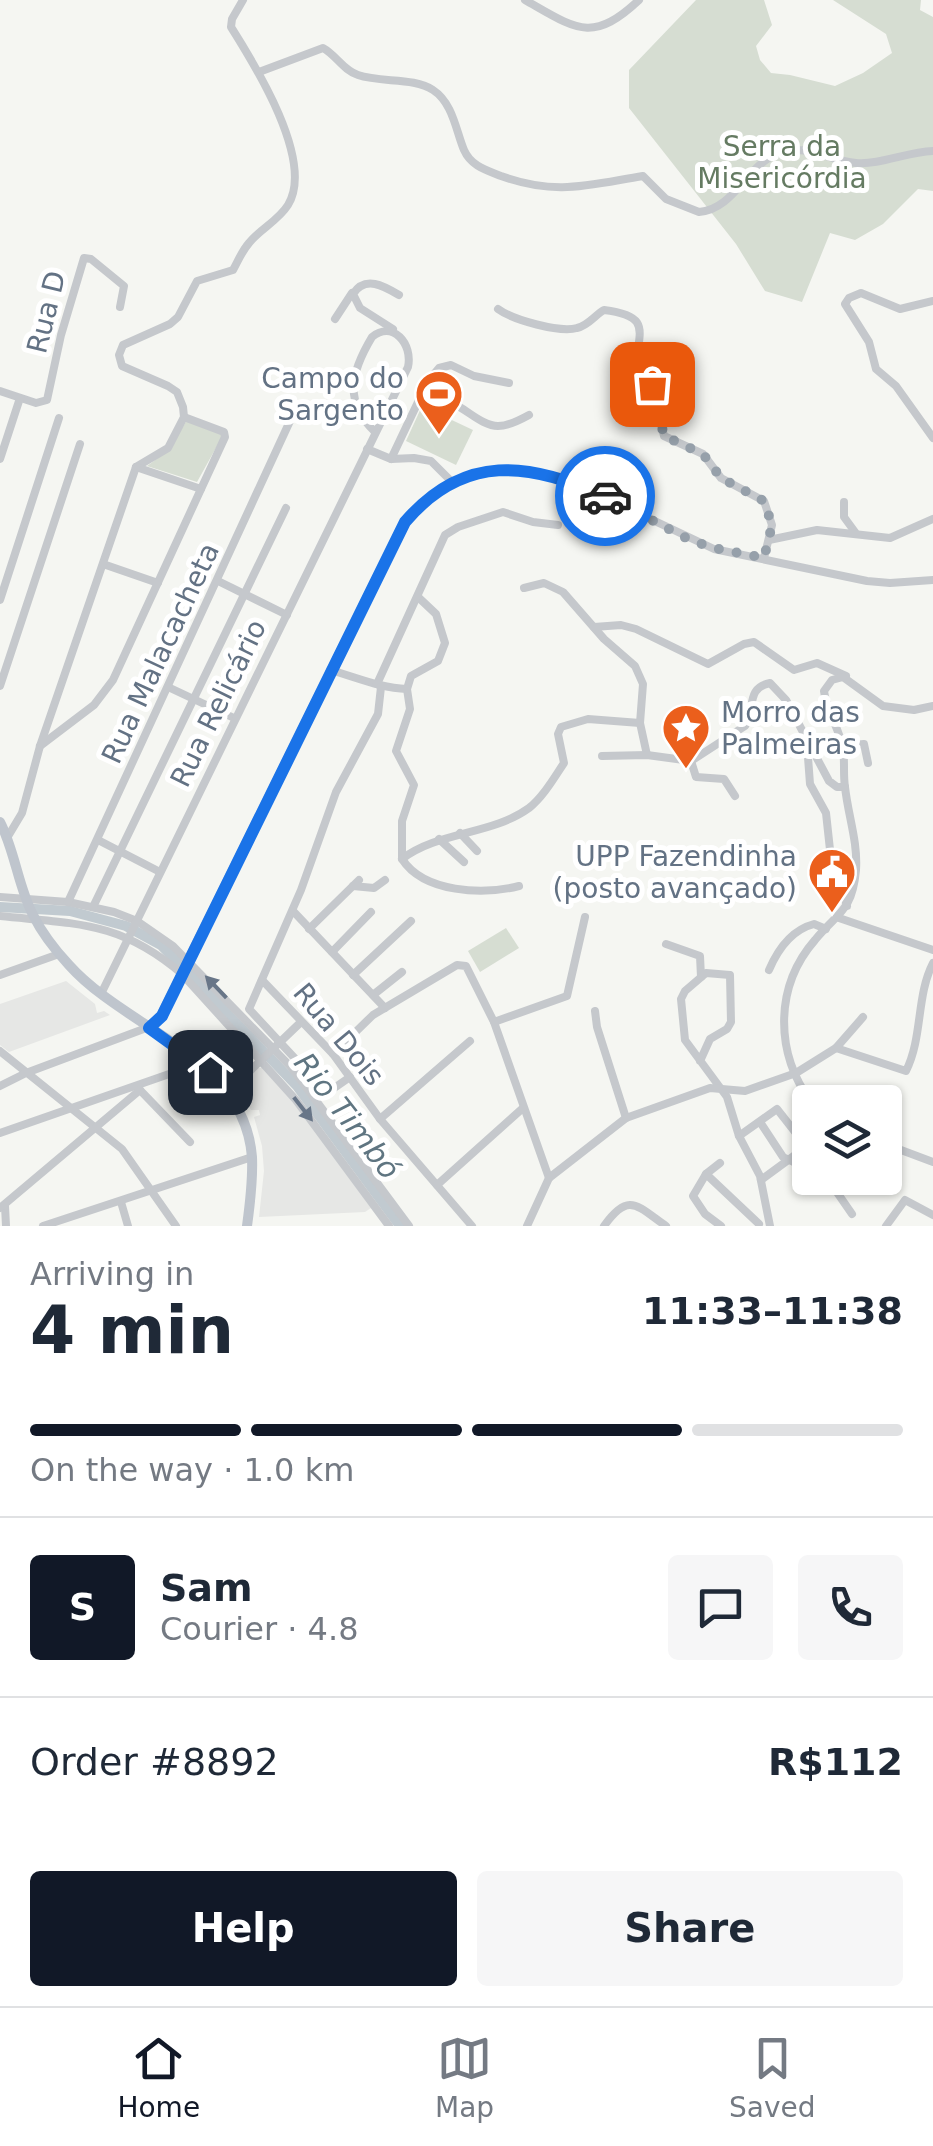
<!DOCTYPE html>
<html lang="en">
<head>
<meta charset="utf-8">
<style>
	body { margin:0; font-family:"DejaVu Sans",sans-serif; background:#f6f6f7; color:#1f2937; height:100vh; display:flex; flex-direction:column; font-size:38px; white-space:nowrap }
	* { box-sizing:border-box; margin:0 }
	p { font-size:32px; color:#747a83 }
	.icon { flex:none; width:55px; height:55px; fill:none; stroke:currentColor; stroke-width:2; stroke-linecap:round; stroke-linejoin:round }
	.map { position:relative; height:1226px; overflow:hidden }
	.details { display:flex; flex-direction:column; background:#fff; flex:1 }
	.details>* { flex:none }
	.tools { position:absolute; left:792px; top:1085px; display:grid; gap:20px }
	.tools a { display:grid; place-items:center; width:110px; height:110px; border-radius:10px; background:#fff; box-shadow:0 2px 8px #0004; font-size:50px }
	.pin { position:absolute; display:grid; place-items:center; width:85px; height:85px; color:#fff; margin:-42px; border-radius:20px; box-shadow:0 5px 15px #0006 }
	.courier { position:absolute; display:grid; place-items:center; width:100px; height:100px; margin:-50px; border:8px solid #1a73e8; border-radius:50%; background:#fff; color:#222; box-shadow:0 2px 12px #0007 }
	.summary em { font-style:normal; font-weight:600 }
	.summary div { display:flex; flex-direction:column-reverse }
	.summary { display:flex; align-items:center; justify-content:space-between; height:170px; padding:0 30px }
	h1 { font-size:65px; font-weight:600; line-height:75px }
	.bar { display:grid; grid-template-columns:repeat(4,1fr); gap:15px 10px; align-content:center; height:120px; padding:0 30px }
	.bar i { height:12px; border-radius:8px; background:#e0e1e3 }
	.bar .selected { background:#111827 }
	.bar p { grid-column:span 4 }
	.line { display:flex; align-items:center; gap:25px; padding:0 30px; border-top:2px solid #e0e1e3 }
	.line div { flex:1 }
	.round { display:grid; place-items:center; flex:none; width:105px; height:105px; border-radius:10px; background:#f6f6f7 }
	.primary-button { display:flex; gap:20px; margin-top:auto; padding:20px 30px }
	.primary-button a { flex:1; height:115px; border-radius:10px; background:#111827; color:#fff; font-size:40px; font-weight:600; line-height:115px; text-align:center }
	.primary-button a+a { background:#f6f6f7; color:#1f2937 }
	.tab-bar { display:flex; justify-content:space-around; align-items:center; height:140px; border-top:2px solid #e0e1e3; background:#fff; font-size:28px; color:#747a83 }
	.tab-bar a { display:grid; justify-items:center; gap:5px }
	.tab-bar .selected { color:#111827 }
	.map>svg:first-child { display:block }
	.built { fill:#e6e7e5 }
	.green { fill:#d6ddd2 }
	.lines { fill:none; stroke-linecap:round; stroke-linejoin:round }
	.river { stroke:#c1cad0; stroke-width:10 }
	.minor { stroke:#c5c8cc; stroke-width:8 }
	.major { stroke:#bfc5cd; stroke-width:10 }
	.oneway { fill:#687688 }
	.done { stroke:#96a0aa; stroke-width:10; stroke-dasharray:0 18 }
	.route { stroke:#1a73e8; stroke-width:12 }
	.labels { text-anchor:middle; stroke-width:10; stroke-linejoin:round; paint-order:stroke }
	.park-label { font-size:28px; fill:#657b62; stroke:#fff }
	.street-label { font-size:28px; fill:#637284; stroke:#fff }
	.poi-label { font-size:28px; fill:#637284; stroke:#fff; text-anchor:end }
	.water-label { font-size:30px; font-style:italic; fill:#5f7581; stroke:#fff }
</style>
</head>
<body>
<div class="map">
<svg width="933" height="1226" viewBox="0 0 933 1226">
	<rect width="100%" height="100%" fill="#f5f6f2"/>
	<g class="built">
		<path d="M66,981L95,1004L97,1013L104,1011L110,1015L9,1052L0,1045V1004Z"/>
		<path d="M257,1068H262L292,1100L371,1208L365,1212L259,1217L264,1171L262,1146L254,1117L260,1115L259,1110H251L242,1093L250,1083L246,1078Z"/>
	</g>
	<g class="green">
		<path d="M696,0H764L772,25L756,46L760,60L771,73L790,75L835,86L863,73L892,53L886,34L833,0H921L920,10L933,17V191L918,189L883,224L855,240L830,233L802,302L765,291L736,244L629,108V70Z"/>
		<path d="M422,406L473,430L456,465L406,441Z"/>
		<path d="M187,420L219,430L222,437L197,482L147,466L169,450Z"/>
		<path d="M506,928L519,948L480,972L468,951Z"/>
	</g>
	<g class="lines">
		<path class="river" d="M0,907L70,911L126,926L161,945L297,1086L400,1226"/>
		<g class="minor">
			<path d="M525,0C576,29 592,44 639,0"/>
			<path d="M259,72L323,48C336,55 343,70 358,75C381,83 414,77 433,90C453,103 456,131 464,150C471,166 486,170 501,176C556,196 588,185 643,176L666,199L699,212C735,209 747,164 779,153C807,143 829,161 856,163C880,165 907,152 933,151"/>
			<path d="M933,301L900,309L861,293L849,298L845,304L869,342L876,369L896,386L933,438"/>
			<path d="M498,309C513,320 560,333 577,328C588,326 595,315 604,310C653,316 638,332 636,367L652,384L664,436L703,454L721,478L764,501L772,525L764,558"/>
			<path d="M335,319L352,293"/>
			<path d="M393,329L360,308L353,294C365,275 384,286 399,295"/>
			<path d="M0,391L36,403L47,400L61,335L84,258L91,259L124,286L120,307"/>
			<path d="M421,397C457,393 475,426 498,426C508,426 520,420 529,415"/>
			<path d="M367,449L391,459L414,458L431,461L452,482"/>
			<path d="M0,459L20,398"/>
			<path d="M391,459L428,381L439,368L451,365L474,376L509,383"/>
			<path d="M136,467L168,448L184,417L183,407L177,392L168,386L122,366L119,355L123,345L170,324L178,317L197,281L233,270C238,261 242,251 249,243C260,229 278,221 288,205C315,161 255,65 231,27L232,19L243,0"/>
			<path d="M136,467L201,489"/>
			<path d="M844,502V517L855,532"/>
			<path d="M769,540L817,530L890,538L933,519"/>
			<path d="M103,564L158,583"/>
			<path d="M218,581L287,615"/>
			<path d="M524,588L544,583L563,592L604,639L635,666L643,684L640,723L647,755"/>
			<path d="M418,597L436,614L445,643L438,661L411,676L407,689L410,709L396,751L414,785L402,821V859C424,893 483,895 519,886"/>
			<path d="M0,600L59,418"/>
			<path d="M594,627L621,625L636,629L708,664L744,644L754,642L794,670L817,663L846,676"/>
			<path d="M330,670C356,677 380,688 407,689"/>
			<path d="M377,684L445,535L458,527L503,512L533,522L558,525"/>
			<path d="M0,686L80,444"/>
			<path d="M168,687L234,718"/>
			<path d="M807,744L810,784L826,813L831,859L847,906"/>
			<path d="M40,746L94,705L113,680L225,437L224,432L184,417"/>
			<path d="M843,746L864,744L868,763"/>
			<path d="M602,756L647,755L691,761L745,726C756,710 745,688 770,683L786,700L829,781L837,787H845"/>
			<path d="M691,761L696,777L724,779L735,796"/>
			<path d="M460,833L477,851"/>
			<path d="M7,838L22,813L40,746L136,467"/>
			<path d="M439,839L464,862"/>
			<path d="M98,840L160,872"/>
			<path d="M402,859C439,831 492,835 529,808C543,797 554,778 564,763L558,734L561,727L588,719L640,723"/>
			<path d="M353,886L374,888L385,880"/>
			<path d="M0,897L68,902L114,912L137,921L173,946L291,1067L409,1226"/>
			<path d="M68,902L290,421"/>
			<path d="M93,907L286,508"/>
			<path d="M293,911L385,1008"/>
			<path d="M0,916C77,924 120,921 182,974L296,1100L389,1226"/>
			<path d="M839,918L933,950"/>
			<path d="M309,929L359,880"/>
			<path d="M666,944L700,956L701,977"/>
			<path d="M332,952L371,912"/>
			<path d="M769,970C778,949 791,930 814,924L826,929"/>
			<path d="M0,975L59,954"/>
			<path d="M353,975L411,921"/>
			<path d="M262,980L333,1054L380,1119L472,1226"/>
			<path d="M101,994L408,367C413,344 393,320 372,337C351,372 343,401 375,432"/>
			<path d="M373,995L402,972"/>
			<path d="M595,1011L597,1027L626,1118"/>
			<path d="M494,1022L567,996L585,917"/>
			<path d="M836,1048L906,1071C923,1037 916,996 933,963"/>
			<path d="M0,1051L122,1149L176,1226"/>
			<path d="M333,1054L373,1015L457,965L466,966L494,1022L549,1178"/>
			<path d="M700,1061L710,1039L727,1029L731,1022L730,975L706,973L685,991L681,999L685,1040L727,1097L739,1136L760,1176L770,1226"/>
			<path d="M175,1072L198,1063"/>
			<path d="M350,1077L327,1093L249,1009L301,890L336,792L378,714L381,687"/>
			<path d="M0,1086L26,1073L149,1027L158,1020L398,533L423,502L452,482L497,470H527L570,481L714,549L867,581L890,583L933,580"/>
			<path d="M138,1088L190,1142"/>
			<path d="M228,1092L301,1022"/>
			<path d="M811,1102C775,1053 774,987 815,940C838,912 852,912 856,870C858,842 848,815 845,787C843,774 845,761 843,749C840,729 826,711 824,691L832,680L843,677L883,706L914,710L933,706"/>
			<path d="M380,1119L470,1041"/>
			<path d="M760,1122L783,1157L810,1170"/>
			<path d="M0,1133L172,1073"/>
			<path d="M739,1136L777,1109L810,1151"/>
			<path d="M885,1144L933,1162"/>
			<path d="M720,1163L706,1174L693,1196L705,1214L721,1226"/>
			<path d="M706,1174L759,1224"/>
			<path d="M822,1178L834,1188L852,1214"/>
			<path d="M846,1178L862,1190"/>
			<path d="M761,1180L810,1144"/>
			<path d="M437,1185L523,1108"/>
			<path d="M121,1202L128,1226"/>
			<path d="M5,1206L6,1226"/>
			<path d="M0,1208L140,1090"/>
			<path d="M43,1226L252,1157"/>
			<path d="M527,1226L549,1178L626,1118L710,1088L745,1091L796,1073L836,1048L863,1017"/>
			<path d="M604,1226C629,1191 637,1206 666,1226"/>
			<path d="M886,1226L905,1200L933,1215"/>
		</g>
		<path class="major" d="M0,822C15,851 18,886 33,915C42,933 56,951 69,965C127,1030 244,1056 252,1157C253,1180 250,1204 247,1226"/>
	</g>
	<defs><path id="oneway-solid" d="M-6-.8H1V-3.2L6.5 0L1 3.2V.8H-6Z" transform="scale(2.5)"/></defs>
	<g class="oneway">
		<use href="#oneway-solid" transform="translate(216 987) rotate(-134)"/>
		<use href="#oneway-solid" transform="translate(303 1109) rotate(52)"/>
	</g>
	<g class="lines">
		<path class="done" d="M605,496L690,540L714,548L764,558L772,525L764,501L721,478L703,454L664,436L652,384"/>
		<path class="route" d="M210,1072L149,1028L162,1016L405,522C464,453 529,462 605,496"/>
	</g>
	<defs>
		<g id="stadium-pin" transform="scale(2.5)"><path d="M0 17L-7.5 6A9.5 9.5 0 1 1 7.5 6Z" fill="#eb5f1c" stroke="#fff"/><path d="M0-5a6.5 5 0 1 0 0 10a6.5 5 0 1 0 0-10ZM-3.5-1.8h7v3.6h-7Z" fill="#fff"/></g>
		<g id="sight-pin" transform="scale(2.5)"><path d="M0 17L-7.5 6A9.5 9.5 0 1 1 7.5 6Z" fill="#eb5f1c" stroke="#fff"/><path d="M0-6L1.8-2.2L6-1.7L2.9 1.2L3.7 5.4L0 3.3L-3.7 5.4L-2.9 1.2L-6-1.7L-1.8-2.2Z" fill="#fff"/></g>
		<g id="civic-pin" transform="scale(2.5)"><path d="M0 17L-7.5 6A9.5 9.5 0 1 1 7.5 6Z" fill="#eb5f1c" stroke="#fff"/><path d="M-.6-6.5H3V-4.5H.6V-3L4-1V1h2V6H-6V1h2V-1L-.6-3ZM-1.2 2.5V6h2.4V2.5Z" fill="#fff"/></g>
	</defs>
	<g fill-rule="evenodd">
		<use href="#stadium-pin" x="439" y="394"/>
		<use href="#sight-pin" x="686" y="728"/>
		<use href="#civic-pin" x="832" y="872"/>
	</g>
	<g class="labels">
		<g class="park-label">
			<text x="782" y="156">Serra da<tspan x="782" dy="32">Misericórdia</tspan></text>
		</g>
		<g class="street-label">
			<text transform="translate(46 312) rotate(-76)" y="10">Rua D</text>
			<text transform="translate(160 653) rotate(-65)" y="10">Rua Malacacheta</text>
			<text transform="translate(218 703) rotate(-64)" y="10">Rua Relicário</text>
			<text transform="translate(339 1034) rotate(50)" y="10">Rua Dois</text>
		</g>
		<g class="poi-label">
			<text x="404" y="388">Campo do<tspan x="404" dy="32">Sargento</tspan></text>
			<text x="721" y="722" text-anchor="start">Morro das<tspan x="721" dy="32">Palmeiras</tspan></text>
			<text x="797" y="866">UPP Fazendinha<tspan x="797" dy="32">(posto avançado)</tspan></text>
		</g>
		<g class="water-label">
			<text transform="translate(347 1116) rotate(52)" y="10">Rio Timbó</text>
		</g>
	</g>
</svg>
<div class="tools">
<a><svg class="icon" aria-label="layers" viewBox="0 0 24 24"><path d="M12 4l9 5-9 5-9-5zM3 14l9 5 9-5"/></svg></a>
</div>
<div class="pin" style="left:652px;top:384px;background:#ea580c"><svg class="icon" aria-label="bag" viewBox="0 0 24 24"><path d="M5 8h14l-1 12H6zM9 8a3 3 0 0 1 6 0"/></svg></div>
<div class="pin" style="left:210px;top:1072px;background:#1f2937"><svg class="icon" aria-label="home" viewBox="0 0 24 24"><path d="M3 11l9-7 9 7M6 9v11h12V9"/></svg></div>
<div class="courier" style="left:605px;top:496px"><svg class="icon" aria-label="car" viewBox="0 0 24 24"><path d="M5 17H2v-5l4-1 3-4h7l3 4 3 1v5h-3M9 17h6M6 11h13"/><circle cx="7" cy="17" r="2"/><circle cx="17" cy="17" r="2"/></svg></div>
</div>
<section class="details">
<div class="summary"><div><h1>4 min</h1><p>Arriving in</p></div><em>11:33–11:38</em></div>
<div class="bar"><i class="selected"></i><i class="selected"></i><i class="selected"></i><i></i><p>On the way · 1.0 km</p></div>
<div class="line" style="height:180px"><b class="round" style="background:#111827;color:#fff">S</b><div><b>Sam</b><p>Courier · 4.8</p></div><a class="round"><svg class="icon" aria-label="chat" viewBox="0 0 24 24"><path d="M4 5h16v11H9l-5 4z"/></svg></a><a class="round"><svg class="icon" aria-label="phone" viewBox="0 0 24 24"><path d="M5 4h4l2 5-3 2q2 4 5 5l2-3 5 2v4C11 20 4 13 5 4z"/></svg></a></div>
<div class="line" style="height:130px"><div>Order #8892</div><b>R$112</b></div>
<div class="primary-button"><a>Help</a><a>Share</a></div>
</section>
<nav class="tab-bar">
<a class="selected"><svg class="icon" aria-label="home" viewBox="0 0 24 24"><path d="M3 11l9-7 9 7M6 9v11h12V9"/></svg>Home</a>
<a><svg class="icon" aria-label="map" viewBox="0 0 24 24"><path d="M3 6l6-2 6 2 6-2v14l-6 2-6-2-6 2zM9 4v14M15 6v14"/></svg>Map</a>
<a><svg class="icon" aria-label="saved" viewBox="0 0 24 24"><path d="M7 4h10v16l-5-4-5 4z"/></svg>Saved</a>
</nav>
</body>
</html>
